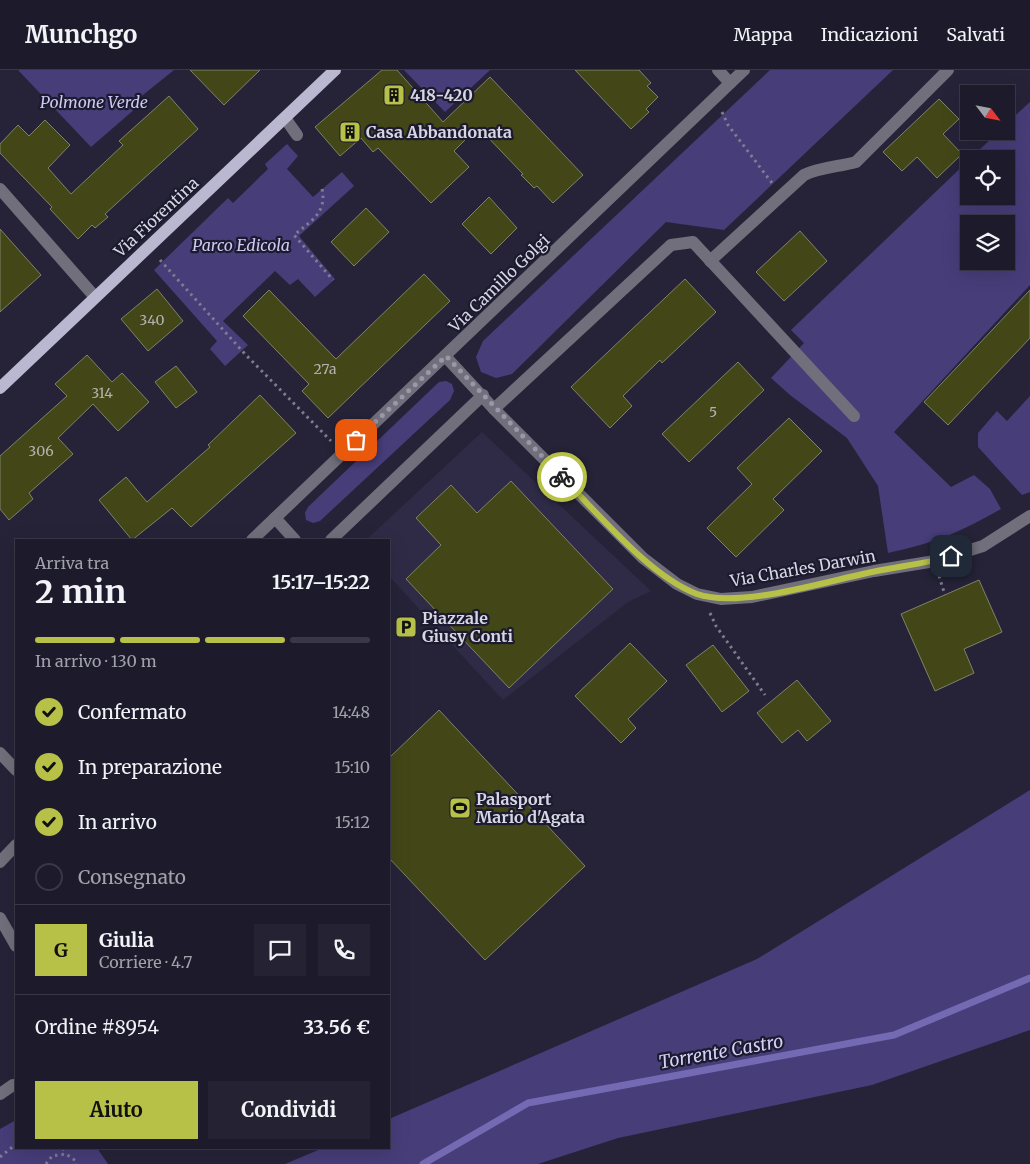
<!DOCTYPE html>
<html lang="it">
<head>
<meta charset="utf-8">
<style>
	body { margin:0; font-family:Merriweather,serif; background:#252333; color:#f1f3f6; height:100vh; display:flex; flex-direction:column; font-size:19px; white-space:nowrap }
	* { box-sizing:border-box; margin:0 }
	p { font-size:16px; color:#a0a1a9 }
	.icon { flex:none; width:28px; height:28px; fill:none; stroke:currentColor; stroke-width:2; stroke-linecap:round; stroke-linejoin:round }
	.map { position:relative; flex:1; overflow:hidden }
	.side { position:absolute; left:15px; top:469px; width:375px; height:610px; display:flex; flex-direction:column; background:#1c1a2b; border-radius:0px; box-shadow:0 5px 20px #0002,0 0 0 1px #3a3847 }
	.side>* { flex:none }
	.needle { width:32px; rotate:122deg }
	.fabs { position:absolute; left:960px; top:15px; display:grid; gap:10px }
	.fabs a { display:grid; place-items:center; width:55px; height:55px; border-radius:0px; background:#1c1a2b; box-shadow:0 5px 20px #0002,0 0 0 1px #3a3847; font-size:25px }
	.pin { position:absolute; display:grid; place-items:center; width:42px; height:42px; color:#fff; margin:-21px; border-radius:10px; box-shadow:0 2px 8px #0006 }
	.courier { position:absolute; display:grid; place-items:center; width:50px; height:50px; margin:-25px; border:4px solid #b8c147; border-radius:50%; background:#fff; color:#222; box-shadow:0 1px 6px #0007 }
	.overview em { font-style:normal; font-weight:700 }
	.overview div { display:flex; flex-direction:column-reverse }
	.overview { display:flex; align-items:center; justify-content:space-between; height:85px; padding:0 20px }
	h1 { font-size:32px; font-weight:700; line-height:38px }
	.bar { display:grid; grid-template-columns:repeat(4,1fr); gap:8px 5px; align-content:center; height:60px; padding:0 20px }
	.bar i { height:6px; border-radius:4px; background:#3a3847 }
	.bar .selected { background:#b8c147 }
	.bar p { grid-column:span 4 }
	.line { display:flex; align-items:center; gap:12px; padding:0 20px; border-top:1px solid #3a3847 }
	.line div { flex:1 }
	.round { display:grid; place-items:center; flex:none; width:52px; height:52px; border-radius:0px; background:#252333 }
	ol { padding:0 20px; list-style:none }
	li { display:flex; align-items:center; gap:15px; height:55px }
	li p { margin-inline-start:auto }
	li .icon { padding:5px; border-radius:50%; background:#b8c147; color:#111; stroke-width:4 }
	li:last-child { color:#a0a1a9 }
	li i { width:28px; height:28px; border:2px solid #3a3847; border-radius:50% }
	.primary-button { display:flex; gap:10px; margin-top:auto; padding:10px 20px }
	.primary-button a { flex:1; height:58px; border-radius:0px; background:#b8c147; color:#111; font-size:20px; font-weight:700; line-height:58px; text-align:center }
	.primary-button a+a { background:#252333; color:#f1f3f6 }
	header { display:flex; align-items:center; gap:30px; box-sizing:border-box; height:70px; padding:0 25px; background:#1c1a2b; border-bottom:1px solid #3a3847 }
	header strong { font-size:24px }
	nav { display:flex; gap:28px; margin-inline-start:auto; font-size:18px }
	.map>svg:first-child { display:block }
	.built { fill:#2f2b47 }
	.green { fill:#473d79; fill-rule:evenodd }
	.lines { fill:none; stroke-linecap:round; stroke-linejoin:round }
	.stream { stroke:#746ab3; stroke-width:7 }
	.building { fill:#434617; stroke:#7f8367 }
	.path { stroke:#7e7c8e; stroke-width:3; stroke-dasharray:2.5 4; stroke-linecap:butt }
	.minor { stroke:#706f7b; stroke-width:12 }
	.major { stroke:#bab8d0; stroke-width:12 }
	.done { stroke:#9997a8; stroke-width:5; stroke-dasharray:0 9 }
	.route { stroke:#b8c147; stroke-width:6 }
	.labels { text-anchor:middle; stroke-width:4.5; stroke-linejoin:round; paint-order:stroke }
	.number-label { font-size:14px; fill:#b2b2b1 }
	.poi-label { font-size:16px; font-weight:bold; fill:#d7d6e4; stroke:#1c1a2e; text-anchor:start }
	.park-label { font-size:16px; font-style:italic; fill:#ccc9f2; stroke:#1c1a2e }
	.street-label { font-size:16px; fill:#d7d6e4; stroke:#1c1a2e }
	.water-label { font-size:18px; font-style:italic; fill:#d3d0f9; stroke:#1c1a2e }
</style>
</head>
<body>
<header>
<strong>Munchgo</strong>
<nav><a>Mappa</a><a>Indicazioni</a><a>Salvati</a></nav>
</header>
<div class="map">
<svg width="1030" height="1094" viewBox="0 0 1030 1094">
	<rect width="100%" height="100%" fill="#262339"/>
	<path class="built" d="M482,362L651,521L628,532L503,630L389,506V470H366Z"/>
	<g class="green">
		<path d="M18,0H174L133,33L136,38L91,77Z"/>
		<path d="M404,0H490L445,42Z"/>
		<path d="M770,0H893L724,160L666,152L512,304L496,308L481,302L476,287L483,271Z"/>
		<path d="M1030,32V215L894,362L951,417L974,405L990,419L1001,439C959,463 934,473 888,483L878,416L847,368L790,325L771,308L804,273L791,260L969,90V126H1006V89H970L999,61H1006V54ZM969,154H1006V191H969Z"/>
		<path d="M287,74L298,86L287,99L313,127L342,102L354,116L299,166L335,209L315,227L298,209L290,215L275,201L223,251L248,275L225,296L210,279L217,271L154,200L228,128L233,133L268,99L265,94Z"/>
		<path d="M446,311L452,314L454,321L450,330L320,451L313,453L306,450L305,443L308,437L439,312Z"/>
		<path d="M1030,326V422L1022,425L978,377V363L997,341L1007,351Z"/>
		<path d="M1030,720V960L872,1015L618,1068L538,1094H285L323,1078H389V1049L757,889Z"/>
		<path d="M16,1050V1078H97L108,1094H0V1059Z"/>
	</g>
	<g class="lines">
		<path class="stream" d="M423,1094L528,1033L894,965L1030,908"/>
	</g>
	<g class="building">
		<path d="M190,0H260L224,35Z"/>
		<path d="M382,0H397L443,52L490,7L583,105L553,133L537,116L534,118L521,105L523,104L478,57L454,81L469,97L431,133L378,78L373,82L361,68L340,86L315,57Z"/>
		<path d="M575,0H639L651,13L647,16L658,27L646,39L649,42L631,59Z"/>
		<path d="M169,26L198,59L105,144L108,147L95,158L92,155L78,169L50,139L52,137L0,83V74L18,55L29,66L45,50L70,75L48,98L71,124L123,75L119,71Z"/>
		<path d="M939,29L959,49L943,64L962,84L937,108L917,87L902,101L883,82Z"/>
		<path d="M489,127L517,158L491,184L462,154Z"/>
		<path d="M366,138L389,162L354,196L331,172Z"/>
		<path d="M0,159L41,205L0,242Z"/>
		<path d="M800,161L827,191L784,231L756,202Z"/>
		<path d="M424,204L450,231L328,348L302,321L309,314L243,246L269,220L336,289Z"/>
		<path d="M685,209L716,242L662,293L660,290L623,326L632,336L610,358L571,317Z"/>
		<path d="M157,219L183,251L148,281L121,249Z"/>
		<path d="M1030,220V268L948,355L924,332Z"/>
		<path d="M87,285L112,312L122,303L149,332L118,361L93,334L58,368L73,384L29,423L33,429L9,450L0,439V386L67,326L55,314Z"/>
		<path d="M738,292L764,320L689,392L662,364Z"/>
		<path d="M176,296L197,322L176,338L155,312Z"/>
		<path d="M260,325L296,363L191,457L172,438L132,470L99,430L126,407L147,432L210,377L208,375Z"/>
		<path d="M789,348L822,381L773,429L784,440L736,487L707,458L752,414L737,398Z"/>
		<path d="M511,411L613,519L509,618L406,509L441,475L416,448L451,415L477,443Z"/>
		<path d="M979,510L1002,562L964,579L974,603L935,621L901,544Z"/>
		<path d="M630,573L667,611L628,649L636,658L621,673L575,626Z"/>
		<path d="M713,575L749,621L722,642L686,595Z"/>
		<path d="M797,610L831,651L807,671L798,660L782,673L757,643Z"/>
		<path d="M439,640L585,796L485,890L389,788V688Z"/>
	</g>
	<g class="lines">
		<g class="path">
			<path d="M722,42L728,55L772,113"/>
			<path d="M322,119C327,143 311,151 294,165L333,210"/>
			<path d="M160,190L245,284L331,371"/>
			<path d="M939,506L945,525"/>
			<path d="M710,543L716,556L765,625"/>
			<path d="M63,1078L66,1084"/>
			<path d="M0,1087L16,1074"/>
			<path d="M46,1094L52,1086L66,1084L76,1091V1094"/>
		</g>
		<g class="minor">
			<path d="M718,0L730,13"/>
			<path d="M285,48L297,65"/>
			<path d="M0,119L95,227"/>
			<path d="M710,191L804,105C821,97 838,97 856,92L948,0"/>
			<path d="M445,286L494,339L643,488L677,514L697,524L721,529L752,527L874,501L935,491L983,476L1030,446"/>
			<path d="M494,339L671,175L693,172L854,346"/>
			<path d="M275,448L295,470"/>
			<path d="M252,470L744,0"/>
			<path d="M331,470L483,325"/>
			<path d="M0,683L16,700"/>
			<path d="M0,792L16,775"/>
			<path d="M0,848L16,876"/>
			<path d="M0,1024L13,1015"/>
		</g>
		<path class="major" d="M0,318L335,0"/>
	</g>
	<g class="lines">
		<path class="done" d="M356,370L446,286L562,407"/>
		<path class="route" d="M562,407C598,443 649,506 697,524C739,539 827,511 872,502C899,496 925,494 951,486"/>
	</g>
	<defs>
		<g id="building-square" transform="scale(1.125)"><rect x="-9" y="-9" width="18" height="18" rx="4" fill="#b8c147" stroke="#1c1a2e"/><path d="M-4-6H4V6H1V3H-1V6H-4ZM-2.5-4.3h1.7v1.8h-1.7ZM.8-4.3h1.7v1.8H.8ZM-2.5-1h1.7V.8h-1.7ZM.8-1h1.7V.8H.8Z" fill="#111"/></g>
		<g id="parking-square" transform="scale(1.125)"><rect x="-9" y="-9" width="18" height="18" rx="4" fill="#b8c147" stroke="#1c1a2e"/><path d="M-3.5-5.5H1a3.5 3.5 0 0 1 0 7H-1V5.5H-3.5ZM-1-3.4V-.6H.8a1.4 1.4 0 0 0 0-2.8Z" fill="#111"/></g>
		<g id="stadium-square" transform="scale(1.125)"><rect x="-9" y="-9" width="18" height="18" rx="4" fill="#b8c147" stroke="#1c1a2e"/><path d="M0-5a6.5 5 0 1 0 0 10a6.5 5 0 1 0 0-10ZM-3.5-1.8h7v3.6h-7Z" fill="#111"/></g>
	</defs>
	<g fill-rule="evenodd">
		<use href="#building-square" x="394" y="25"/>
		<use href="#building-square" x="350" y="62"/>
		<use href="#parking-square" x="406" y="557"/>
		<use href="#stadium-square" x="460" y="738"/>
	</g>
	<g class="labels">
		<g class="number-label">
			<text x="152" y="255">340</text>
			<text x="325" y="304">27a</text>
			<text x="102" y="328">314</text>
			<text x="713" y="347">5</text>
			<text x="41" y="386">306</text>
		</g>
		<g class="poi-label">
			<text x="410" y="31">418-420</text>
			<text x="366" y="68">Casa Abbandonata</text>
			<text x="422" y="554">Piazzale<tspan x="422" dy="18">Giusy Conti</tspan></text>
			<text x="476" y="735">Palasport<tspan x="476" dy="18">Mario d'Agata</tspan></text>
		</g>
		<g class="park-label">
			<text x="94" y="38">Polmone Verde</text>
			<text x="241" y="181">Parco Edicola</text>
		</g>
		<g class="street-label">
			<text transform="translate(156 147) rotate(-43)" y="6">Via Fiorentina</text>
			<text transform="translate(499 213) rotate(-44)" y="6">Via Camillo Golgi</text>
			<text transform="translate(803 498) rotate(-10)" y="6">Via Charles Darwin</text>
		</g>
		<g class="water-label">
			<text transform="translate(721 982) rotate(-10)" y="6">Torrente Castro</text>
		</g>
	</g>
</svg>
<div class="fabs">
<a><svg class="needle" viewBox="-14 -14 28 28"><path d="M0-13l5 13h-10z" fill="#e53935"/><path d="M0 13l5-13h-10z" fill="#a0a1a9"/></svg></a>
<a><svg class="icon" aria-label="locate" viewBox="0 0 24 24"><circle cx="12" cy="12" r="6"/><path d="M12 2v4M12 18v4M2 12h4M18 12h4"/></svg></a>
<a><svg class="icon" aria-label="layers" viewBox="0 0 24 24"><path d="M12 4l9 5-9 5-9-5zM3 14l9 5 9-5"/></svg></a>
</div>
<div class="pin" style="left:356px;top:370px;background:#ea580c"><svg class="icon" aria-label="bag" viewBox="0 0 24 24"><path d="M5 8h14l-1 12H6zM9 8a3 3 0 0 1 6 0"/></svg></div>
<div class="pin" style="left:951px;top:486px;background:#1f2937"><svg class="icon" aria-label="home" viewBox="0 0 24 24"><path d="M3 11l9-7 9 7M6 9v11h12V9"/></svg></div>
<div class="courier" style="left:562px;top:407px"><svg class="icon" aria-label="bike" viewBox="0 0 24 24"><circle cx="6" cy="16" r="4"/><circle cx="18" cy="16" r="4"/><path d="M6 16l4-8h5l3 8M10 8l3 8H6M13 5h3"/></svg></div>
<section class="side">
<div class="overview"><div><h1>2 min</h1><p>Arriva tra</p></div><em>15:17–15:22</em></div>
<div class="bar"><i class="selected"></i><i class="selected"></i><i class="selected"></i><i></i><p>In arrivo · 130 m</p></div>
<ol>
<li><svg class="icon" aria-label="check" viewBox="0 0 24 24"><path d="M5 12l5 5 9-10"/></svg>Confermato<p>14:48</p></li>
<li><svg class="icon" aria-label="check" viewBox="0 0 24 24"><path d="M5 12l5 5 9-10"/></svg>In preparazione<p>15:10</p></li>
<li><svg class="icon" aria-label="check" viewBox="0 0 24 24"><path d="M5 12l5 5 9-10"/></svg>In arrivo<p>15:12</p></li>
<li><i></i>Consegnato</li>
</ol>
<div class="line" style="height:90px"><b class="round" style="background:#b8c147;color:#111">G</b><div><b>Giulia</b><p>Corriere · 4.7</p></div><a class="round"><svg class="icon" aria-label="chat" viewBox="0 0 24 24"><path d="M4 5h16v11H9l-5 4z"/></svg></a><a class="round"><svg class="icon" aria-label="phone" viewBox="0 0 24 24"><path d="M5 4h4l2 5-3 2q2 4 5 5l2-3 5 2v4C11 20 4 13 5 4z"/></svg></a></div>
<div class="line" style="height:65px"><div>Ordine #8954</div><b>33.56 €</b></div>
<div class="primary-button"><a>Aiuto</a><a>Condividi</a></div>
</section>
</div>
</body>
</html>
